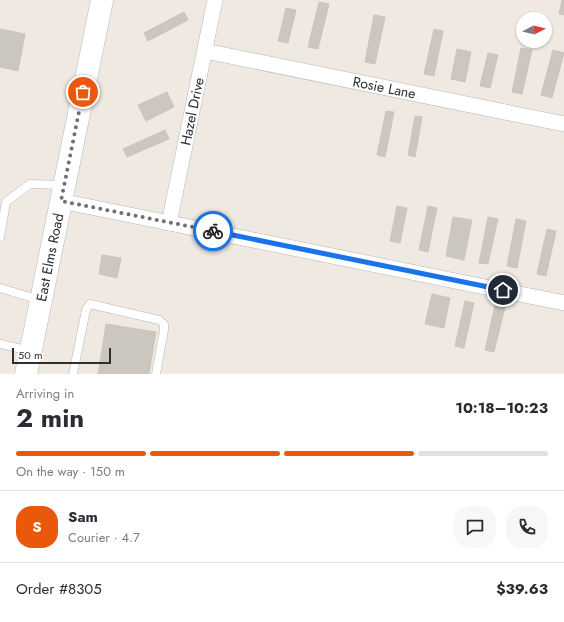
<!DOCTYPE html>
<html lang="en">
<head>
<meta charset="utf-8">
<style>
	body { margin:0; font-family:Jost,sans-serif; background:#f7f7f7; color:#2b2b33; height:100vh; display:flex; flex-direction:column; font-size:15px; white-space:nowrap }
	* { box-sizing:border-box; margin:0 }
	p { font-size:13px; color:#7c7c81 }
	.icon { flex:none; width:22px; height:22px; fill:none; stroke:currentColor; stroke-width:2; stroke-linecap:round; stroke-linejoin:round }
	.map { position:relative; height:374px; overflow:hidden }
	.side { display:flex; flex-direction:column; background:#fff; flex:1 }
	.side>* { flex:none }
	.needle { width:26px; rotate:83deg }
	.buttons { position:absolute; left:516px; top:12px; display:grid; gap:8px }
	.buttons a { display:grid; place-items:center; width:36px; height:36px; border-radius:50%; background:#fff; box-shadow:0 1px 3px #0004; font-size:20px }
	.scale { position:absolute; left:12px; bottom:10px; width:99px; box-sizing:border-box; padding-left:4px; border:2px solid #2e2e2e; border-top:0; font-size:11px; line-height:14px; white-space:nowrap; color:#2e2e2e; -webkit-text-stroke:3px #fff; paint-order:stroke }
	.pin { position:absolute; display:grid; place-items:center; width:34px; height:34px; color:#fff; margin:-17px; border:2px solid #fff; border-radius:50%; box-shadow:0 1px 4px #0007 }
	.courier { position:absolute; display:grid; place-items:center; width:40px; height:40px; margin:-20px; border:3px solid #1a73e8; border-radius:50%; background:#fff; color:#222; box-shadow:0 1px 5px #0007 }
	.head em { font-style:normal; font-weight:700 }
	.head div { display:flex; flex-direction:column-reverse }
	.head { display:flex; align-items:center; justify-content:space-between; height:68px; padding:0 16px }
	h1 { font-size:26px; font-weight:700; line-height:30px }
	.bar { display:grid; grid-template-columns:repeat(4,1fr); gap:6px 4px; align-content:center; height:48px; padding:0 16px }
	.bar i { height:5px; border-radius:3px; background:#e1e1e2 }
	.bar .active { background:#ea580c }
	.bar p { grid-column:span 4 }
	.line { display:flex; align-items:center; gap:10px; padding:0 16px; border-top:1px solid #e1e1e2 }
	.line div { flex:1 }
	.round { display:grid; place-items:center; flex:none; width:42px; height:42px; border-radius:16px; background:#f7f7f7 }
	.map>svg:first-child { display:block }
	.building { fill:#cbc7bf; stroke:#cbc5ba }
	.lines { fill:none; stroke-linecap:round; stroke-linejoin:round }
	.service-casing { stroke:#b4b7c1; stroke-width:9 }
	.minor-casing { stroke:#b4b7c1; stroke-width:16 }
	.secondary-casing { stroke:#b4b7c1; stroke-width:23 }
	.service { stroke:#fff; stroke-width:8 }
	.minor { stroke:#fff; stroke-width:15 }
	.secondary { stroke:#fff; stroke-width:22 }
	.done { stroke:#726f6d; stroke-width:4; stroke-dasharray:0 7.2 }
	.route { stroke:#1a73e8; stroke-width:5 }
	.labels { text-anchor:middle; stroke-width:3; stroke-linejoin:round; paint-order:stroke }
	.street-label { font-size:14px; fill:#2e2e2e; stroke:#fff }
</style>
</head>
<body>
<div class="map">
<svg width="564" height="374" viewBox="0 0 564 374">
	<rect width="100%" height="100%" fill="#efe9e1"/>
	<g class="building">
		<path d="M562,0H564V15L559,14Z"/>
		<path d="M319,2L329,4L318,49L308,47Z"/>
		<path d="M286,8L296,10L288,43L278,41Z"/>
		<path d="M184,12L188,20L148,41L144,33Z"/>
		<path d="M374,15L385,17L375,64L365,62Z"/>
		<path d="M0,29L25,34L18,71L0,67Z"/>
		<path d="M434,29L443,31L434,76L424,74Z"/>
		<path d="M521,48L532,50L522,94L512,92Z"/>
		<path d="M457,49L471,52L465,82L451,79Z"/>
		<path d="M553,50L564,53L552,98L541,95Z"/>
		<path d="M488,53L498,55L490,88L480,86Z"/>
		<path d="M167,92L174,107L146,121L138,105Z"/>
		<path d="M386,111L394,112L385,157L377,155Z"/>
		<path d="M415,116L422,117L415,157L408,155Z"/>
		<path d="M165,130L169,139L127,157L123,149Z"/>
		<path d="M397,206L407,208L400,243L390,241Z"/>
		<path d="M428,206L437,208L428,252L419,250Z"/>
		<path d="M453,217L472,220L464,260L446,256Z"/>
		<path d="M488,217L498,219L488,264L479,263Z"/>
		<path d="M516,219L526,221L517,268L507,266Z"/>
		<path d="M547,229L556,231L546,276L537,274Z"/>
		<path d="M102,255L121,258L117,278L99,274Z"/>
		<path d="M432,294L450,298L444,328L425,324Z"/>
		<path d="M465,301L474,303L464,348L455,346Z"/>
		<path d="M495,305L505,307L494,352L485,350Z"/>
		<path d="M106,324L156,332L149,374H98Z"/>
	</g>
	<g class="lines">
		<g class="service-casing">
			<g id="service">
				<path d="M0,237L6,202L30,184L63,185"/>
				<path d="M0,288L40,300"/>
				<path d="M0,344L30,351"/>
				<path d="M73,374L86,310L90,304L159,320L164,324V330L156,374"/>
			</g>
		</g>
		<g class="minor-casing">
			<g id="minor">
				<path id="s1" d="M205,51L564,124"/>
				<path d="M61,201L564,303"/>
				<path id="s2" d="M169,223L215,0"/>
			</g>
		</g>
		<g class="secondary-casing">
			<g id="secondary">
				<path id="s3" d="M26,374L102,0"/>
			</g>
		</g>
		<use href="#service" class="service"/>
		<use href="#minor" class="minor"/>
		<use href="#secondary" class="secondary"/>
	</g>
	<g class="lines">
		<path class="done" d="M83,92L61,201L213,231"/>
		<path class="route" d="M213,231L503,290"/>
	</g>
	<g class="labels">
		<g class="street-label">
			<text dy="5" stroke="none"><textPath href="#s1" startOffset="183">Rosie Lane</textPath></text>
			<text dy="5" stroke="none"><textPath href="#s2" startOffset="114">Hazel Drive</textPath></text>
			<text dy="5" stroke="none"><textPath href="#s3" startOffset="119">East Elms Road</textPath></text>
		</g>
	</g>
</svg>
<div class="buttons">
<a><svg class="needle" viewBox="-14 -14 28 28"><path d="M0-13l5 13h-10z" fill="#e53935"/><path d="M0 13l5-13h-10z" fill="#7c7c81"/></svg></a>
</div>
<div class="scale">50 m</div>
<div class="pin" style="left:83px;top:92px;background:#ea580c"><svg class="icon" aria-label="bag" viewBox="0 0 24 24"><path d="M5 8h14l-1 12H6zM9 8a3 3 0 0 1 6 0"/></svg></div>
<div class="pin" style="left:503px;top:290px;background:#1f2937"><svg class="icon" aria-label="home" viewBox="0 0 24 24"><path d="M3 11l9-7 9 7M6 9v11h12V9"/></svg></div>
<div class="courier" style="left:213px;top:231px"><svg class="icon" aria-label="bike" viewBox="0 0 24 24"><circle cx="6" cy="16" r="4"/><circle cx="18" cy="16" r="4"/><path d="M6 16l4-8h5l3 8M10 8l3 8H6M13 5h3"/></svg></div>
</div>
<section class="side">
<div class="head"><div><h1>2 min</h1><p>Arriving in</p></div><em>10:18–10:23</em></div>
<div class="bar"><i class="active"></i><i class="active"></i><i class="active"></i><i></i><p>On the way · 150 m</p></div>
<div class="line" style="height:72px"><b class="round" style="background:#ea580c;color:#fff">S</b><div><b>Sam</b><p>Courier · 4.7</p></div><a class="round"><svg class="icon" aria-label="chat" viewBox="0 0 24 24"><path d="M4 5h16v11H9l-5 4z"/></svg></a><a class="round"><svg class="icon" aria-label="phone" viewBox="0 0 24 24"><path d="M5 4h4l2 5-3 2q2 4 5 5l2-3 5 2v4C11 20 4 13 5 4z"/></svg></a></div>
<div class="line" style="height:52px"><div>Order #8305</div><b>$39.63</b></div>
</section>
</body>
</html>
